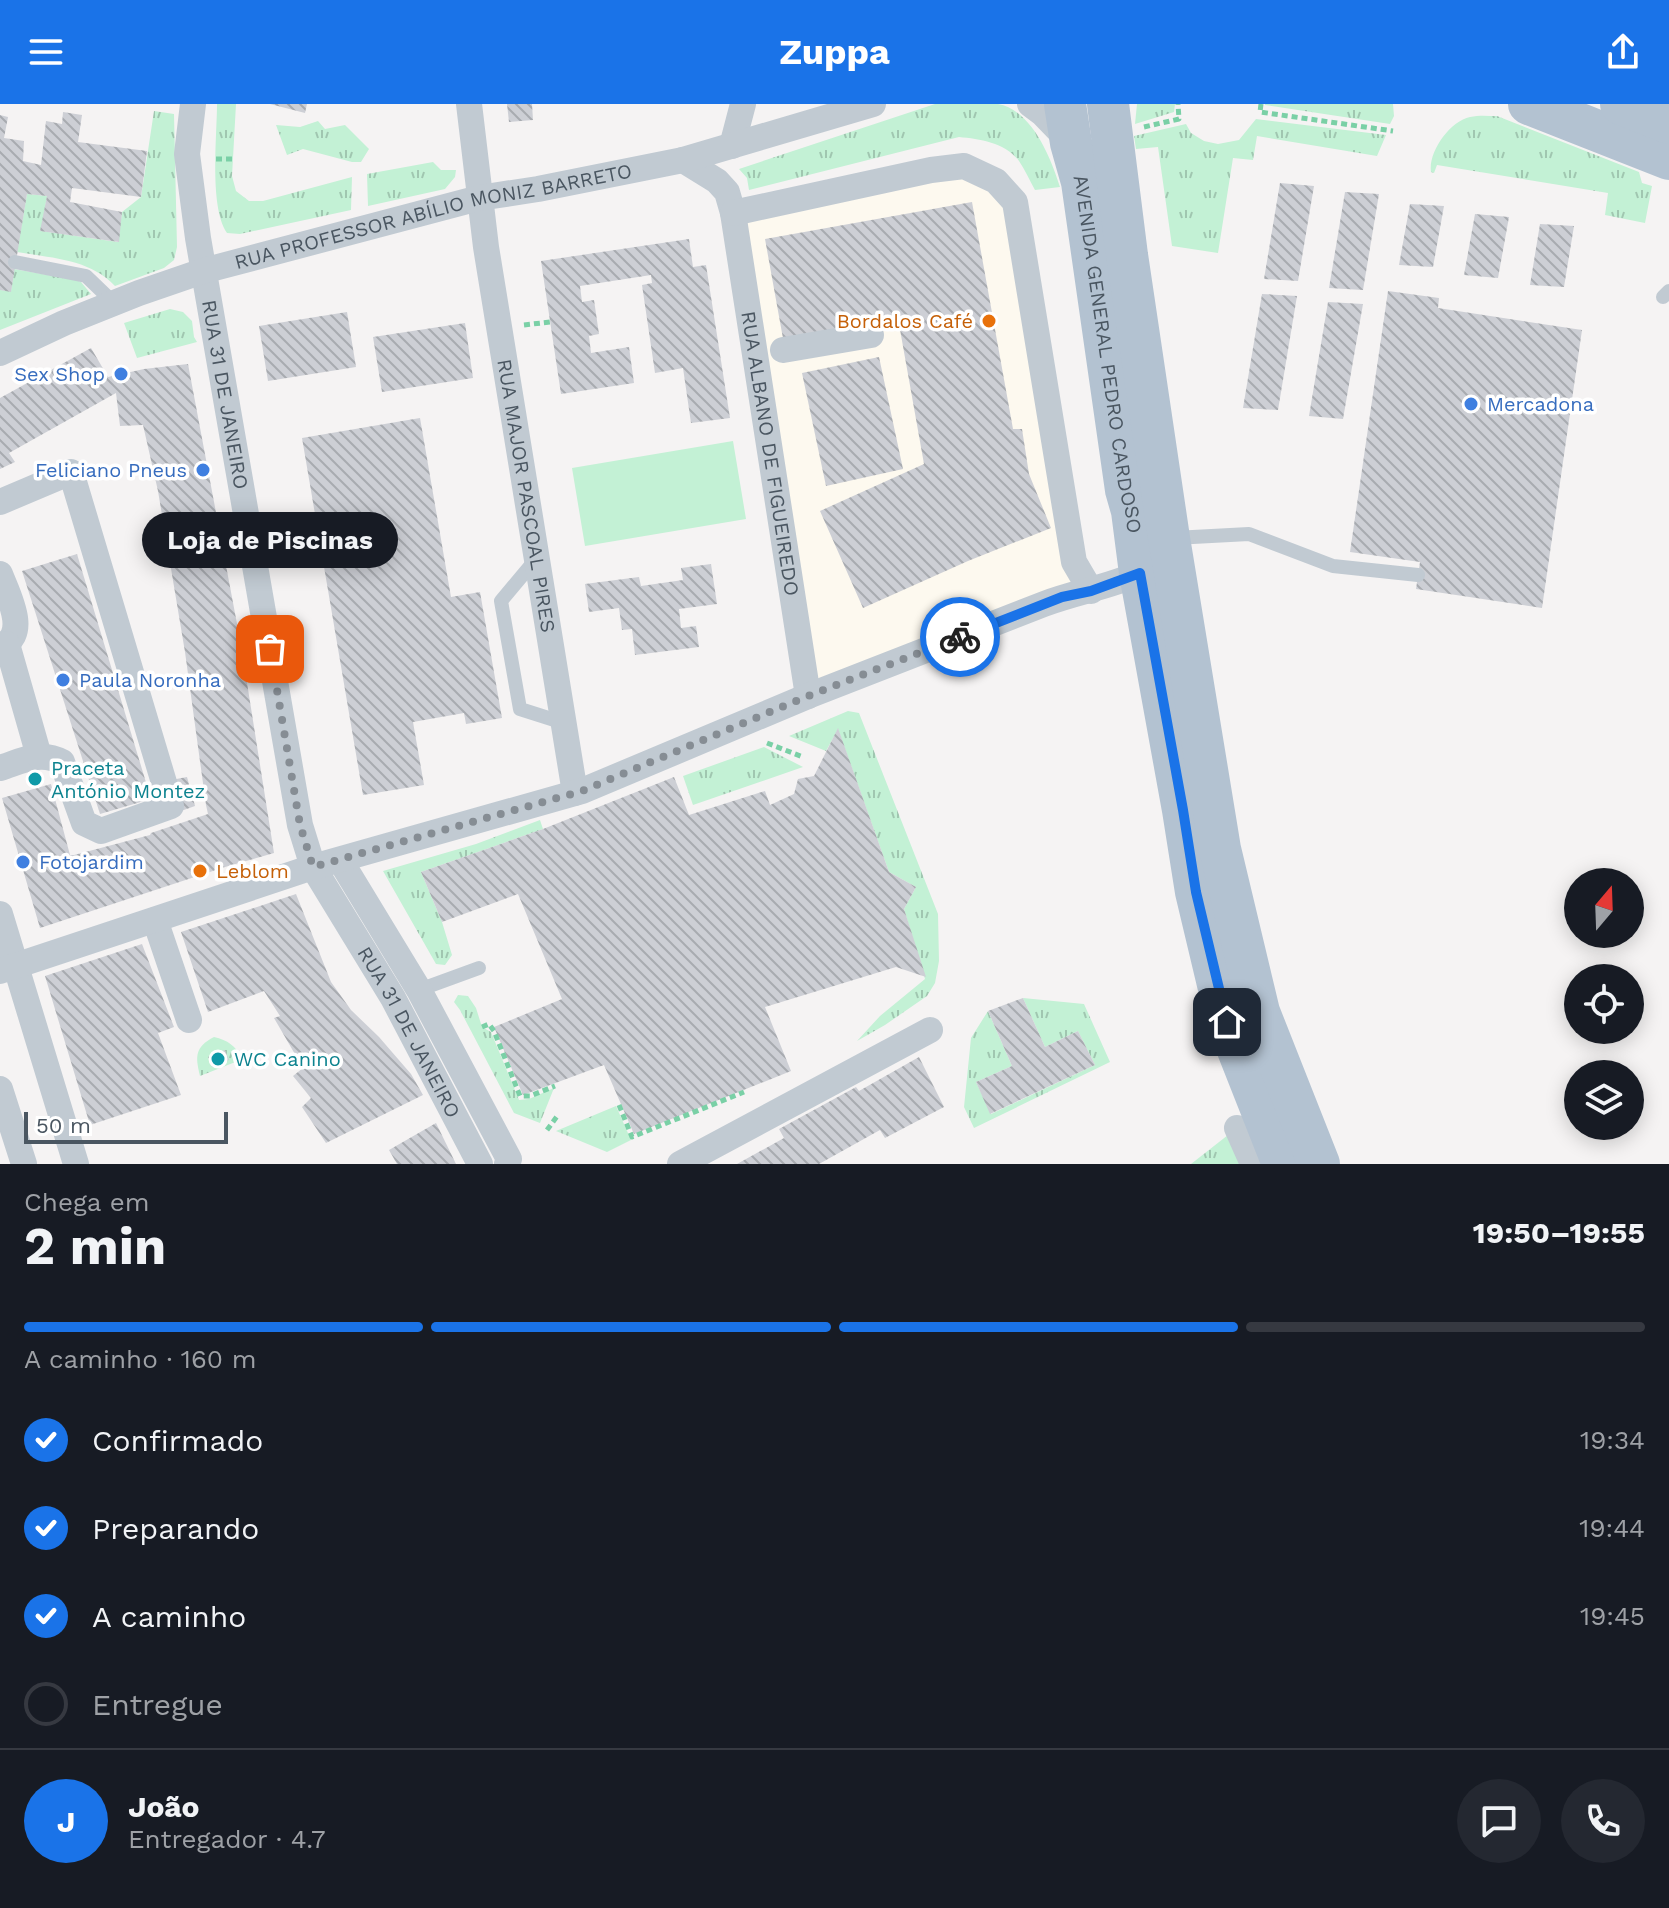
<!DOCTYPE html>
<html lang="pt">
<head>
<meta charset="utf-8">
<style>
	body { margin:0; font-family:"Work Sans",sans-serif; background:#242831; color:#f1f3f6; height:100vh; display:flex; flex-direction:column; font-size:30px; white-space:nowrap }
	* { box-sizing:border-box; margin:0 }
	p { font-size:26px; color:#9ea1a6 }
	.icon { flex:none; width:44px; height:44px; fill:none; stroke:currentColor; stroke-width:2; stroke-linecap:round; stroke-linejoin:round }
	.map { position:relative; height:1060px; overflow:hidden }
	.side { display:flex; flex-direction:column; background:#171b24; flex:1 }
	.side>* { flex:none }
	.needle { width:52px; rotate:19deg }
	.fabs { position:absolute; left:1564px; top:764px; display:grid; gap:16px }
	.fabs a { display:grid; place-items:center; width:80px; height:80px; border-radius:50%; background:#171b24; box-shadow:0 4px 20px #0003; font-size:40px }
	.scale { position:absolute; left:24px; bottom:20px; width:204px; box-sizing:border-box; padding-left:8px; border:4px solid #4a5661; border-top:0; font-size:22px; line-height:28px; white-space:nowrap; color:#4a5661; -webkit-text-stroke:6px #fff; paint-order:stroke }
	.pin { position:absolute; display:grid; place-items:center; width:68px; height:68px; color:#fff; margin:-34px; border-radius:16px; box-shadow:0 4px 12px #0006 }
	.courier { position:absolute; display:grid; place-items:center; width:80px; height:80px; margin:-40px; border:6px solid #1a73e8; border-radius:50%; background:#fff; color:#222; box-shadow:0 2px 10px #0007 }
	.bubble { position:absolute; height:56px; border-radius:28px; background:#171b24; box-shadow:0 4px 20px #0003; font-size:26px; font-weight:700; line-height:56px; text-align:center }
	.head em { font-style:normal; font-weight:700 }
	.head div { display:flex; flex-direction:column-reverse }
	.head { display:flex; align-items:center; justify-content:space-between; height:136px; padding:0 24px }
	h1 { font-size:52px; font-weight:700; line-height:60px }
	.bar { display:grid; grid-template-columns:repeat(4,1fr); gap:12px 8px; align-content:center; height:96px; padding:0 24px }
	.bar i { height:10px; border-radius:6px; background:#363941 }
	.bar .selected { background:#1a73e8 }
	.bar p { grid-column:span 4 }
	.line { display:flex; align-items:center; gap:20px; padding:0 24px; border-top:2px solid #363941 }
	.line div { flex:1 }
	.round { display:grid; place-items:center; flex:none; width:84px; height:84px; border-radius:42px; background:#242831 }
	ol { padding:0 24px; list-style:none }
	li { display:flex; align-items:center; gap:24px; height:88px }
	li p { margin-inline-start:auto }
	li .icon { padding:8px; border-radius:50%; background:#1a73e8; color:#fff; stroke-width:4 }
	li:last-child { color:#9ea1a6 }
	li i { width:44px; height:44px; border:4px solid #363941; border-radius:50% }
	header { display:flex; justify-content:space-between; align-items:center; height:104px; padding:0 24px; background:#1a73e8; color:#fff; font-size:36px; font-weight:700 }
	.map>svg:first-child { display:block }
	.commercial { fill:#fdf9ef }
	.grass { fill:url(#grass-tufts) }
	.pitch { fill:#c3f1d5 }
	.building { fill:url(#building-back-hatch) }
	.lines { fill:none; stroke-linecap:round; stroke-linejoin:round }
	.path { stroke:#7ad0a6; stroke-width:5; stroke-dasharray:6 4; stroke-linecap:butt }
	.lane { stroke:#c1cad2; stroke-width:14 }
	.street { stroke:#c1cad2; stroke-width:26 }
	.primary { stroke:#b3c2d1; stroke-width:42 }
	.done { stroke:#868d94; stroke-width:8; stroke-dasharray:0 14.4 }
	.route { stroke:#1a73e8; stroke-width:10 }
	.food-dot { fill:#e8710a; stroke:#fff; stroke-width:3 }
	.shop-dot { fill:#3f7fe0; stroke:#fff; stroke-width:3 }
	.culture-dot { fill:#0f9aa8; stroke:#fff; stroke-width:3 }
	.labels { text-anchor:middle; stroke-width:7; stroke-linejoin:round; paint-order:stroke }
	.street-label { font-size:20px; fill:#4a5661; stroke:#fff }
	.food-label { font-size:20px; fill:#c56008; stroke:#fff; text-anchor:end }
	.shop-label { font-size:20px; fill:#366cbe; stroke:#fff; text-anchor:start }
	.culture-label { font-size:20px; fill:#0d838f; stroke:#fff; text-anchor:start }
</style>
</head>
<body>
<header><svg class="icon" aria-label="menu" viewBox="0 0 24 24"><path d="M4 6h16M4 12h16M4 18h16"/></svg>Zuppa<svg class="icon" aria-label="share" viewBox="0 0 24 24"><path d="M12 15V3M7 8l5-5 5 5M5 13v7h14v-7"/></svg></header>
<div class="map">
<svg width="1669" height="1060" viewBox="0 0 1669 1060">
	<defs>
		<pattern id="grass-tufts" width="24" height="20" patternUnits="userSpaceOnUse" patternTransform="scale(2)"><rect width="24" height="20" fill="#c3f1d5"/><path d="M3 7l-1-3M5 7V3M7 7l1-3M15 17l-1-3M17 17v-4M19 17l1-3" fill="none" stroke="#a0c6b0"/></pattern>
		<pattern id="building-back-hatch" width="6" height="6" patternUnits="userSpaceOnUse" patternTransform="scale(2)"><rect width="6" height="6" fill="#cdcfd5"/><path d="M-1 5l2 2M0 0l6 6M5-1l2 2" fill="none" stroke="#a8abb0"/></pattern>
	</defs>
	<rect width="100%" height="100%" fill="#f5f3f3"/>
	<path class="commercial" d="M964,62L1015,98L1091,487L808,592L733,109Z"/>
	<g class="grass">
		<path d="M217,0H236L232,72L236,87L249,97H263L352,73L351,106L240,130L227,129C209,103 217,32 217,0Z"/>
		<path d="M935,0C955,0 979,0 998,0C1032,6 1051,54 1060,83L1035,86C1030,77 1025,66 1019,57C1006,39 980,35 959,33L749,86L747,74L739,65Z"/>
		<path d="M1137,0H1175L1174,8L1135,20Z"/>
		<path d="M1265,0H1393L1394,12L1390,20L1265,1Z"/>
		<path d="M154,7L174,10L177,143L174,156L164,164L115,182C90,155 51,154 17,148L27,90L47,92L41,127L118,138L122,108L141,93Z"/>
		<path d="M1497,12L1639,68L1642,79L1652,82L1645,119L1605,111L1608,89L1437,61L1434,69L1431,68C1428,48 1450,17 1470,13C1479,11 1488,12 1497,12Z"/>
		<path d="M1256,15L1386,31L1377,52L1257,32L1253,56L1233,54L1218,149L1172,142L1158,43L1136,45L1134,32L1186,20L1191,29L1204,37L1218,40L1239,36Z"/>
		<path d="M318,17L325,25L345,21L369,45L361,58H352L303,45L287,51L276,21L300,23Z"/>
		<path d="M433,58L441,66H456L455,73L445,85L368,102L367,70Z"/>
		<path d="M14,165L76,176L81,178L91,190L0,226V186L11,187Z"/>
		<path d="M170,205L183,208L192,217L194,233L197,238L137,254L124,219Z"/>
		<path d="M848,607L859,609L938,810L939,857L935,879L927,892L885,921L857,937L880,912L925,875L904,805L916,783L889,768L838,625L826,647L789,632Z"/>
		<path d="M764,643L803,663L693,701L683,672Z"/>
		<path d="M540,716L543,725L421,768L442,818L452,851L445,861L436,860L383,767L476,740Z"/>
		<path d="M458,891L468,892L476,904L482,923L491,928L519,996L529,995L554,984L540,1019L514,1009L460,906L454,898Z"/>
		<path d="M1023,894L1084,900L1110,958L974,1024L964,1003L971,934L988,907L1012,962L976,978L991,1010L1095,961L1078,927L1045,943Z"/>
		<path d="M214,933C228,936 235,942 243,955L200,972C195,952 195,943 214,933Z"/>
		<path d="M616,1002L631,1036L607,1048L556,1027Z"/>
		<path d="M1228,1031L1241,1060H1191Z"/>
	</g>
	<path class="pitch" d="M733,337L746,415L585,442L572,364Z"/>
	<g class="building">
		<path d="M270,0H307L305,9Z"/>
		<path d="M507,0H532L533,16L509,18Z"/>
		<path d="M63,8L82,11L78,38L147,47L141,93L72,84L70,98L122,108L119,138L40,127L47,92L27,90L11,188L0,186V11L8,13L4,34L24,37L23,57L41,61L46,17L62,20Z"/>
		<path d="M1280,79L1314,82L1298,177L1264,175Z"/>
		<path d="M1345,88L1379,90L1363,186L1329,184Z"/>
		<path d="M972,98L1013,325H1022L1029,370L1051,424L968,457L863,504L820,407L924,360L899,220L784,240L765,135Z"/>
		<path d="M1410,100L1444,102L1433,163L1399,161Z"/>
		<path d="M1475,110L1509,113L1498,174L1464,171Z"/>
		<path d="M1540,120L1574,122L1564,183L1530,181Z"/>
		<path d="M689,135L693,163L706,161L730,314L691,319L683,264L655,269L642,181L652,179L651,171L580,182L582,198L594,196L599,230L589,232L591,249L629,243L634,279L561,290L541,157Z"/>
		<path d="M1388,187L1439,194L1438,204L1582,226L1542,504L1416,485L1420,458L1350,448Z"/>
		<path d="M1262,190L1297,192L1278,306L1243,304Z"/>
		<path d="M1328,198L1363,200L1343,315L1309,312Z"/>
		<path d="M347,208L356,263L268,277L259,222Z"/>
		<path d="M465,219L473,274L382,288L373,233Z"/>
		<path d="M91,244L108,273L144,265L188,260L241,541L274,749L225,763L40,824L2,694L51,680L70,751H74L150,731L151,729L208,710L206,701L185,548L158,387L143,321L120,322L116,289L9,349L15,358L0,365V294Z"/>
		<path d="M879,253L903,365L826,382L802,269Z"/>
		<path d="M420,314L451,493L480,488L502,614L466,620L464,609L413,618L424,681L363,691L302,334Z"/>
		<path d="M77,450L151,695L100,710L22,467Z"/>
		<path d="M711,460L717,500L679,505L681,524L696,522L699,543L635,551L632,525L622,526L619,504L589,508L585,480L639,473L641,482L683,476L681,464Z"/>
		<path d="M838,624L889,768L916,783L904,805L926,873L896,863L765,903L791,967L634,1030L604,961L523,991L494,923L562,895L518,790L442,818L421,768L543,725L674,673L689,711L765,687L770,701L794,690L798,675L814,672Z"/>
		<path d="M187,673L195,702L181,707L171,676Z"/>
		<path d="M296,790L331,878L351,906L379,933L411,970L423,991L326,1039L302,1003L311,994L293,972L303,964L274,914L280,912L264,887L208,908L181,828Z"/>
		<path d="M142,840L174,923L158,929L181,991L90,1021L45,872Z"/>
		<path d="M1023,894L1045,943L1078,927L1095,961L990,1010L976,978L1012,962L988,907Z"/>
		<path d="M225,946L229,956L212,963L208,953Z"/>
		<path d="M919,953L944,1003L885,1034L880,1026L819,1060H737L784,1034L779,1025L856,983L859,987Z"/>
		<path d="M436,1019L456,1060H397L389,1046Z"/>
	</g>
	<g class="lines">
		<g class="path">
			<path d="M1261,0L1260,8L1393,27"/>
			<path d="M1144,23L1179,15L1178,0"/>
			<path d="M216,55H233"/>
			<path d="M524,221L550,218"/>
			<path d="M767,639L803,653"/>
			<path d="M482,923L489,920L494,927L520,992H530L555,982"/>
			<path d="M619,1001L632,1033L744,988"/>
			<path d="M547,1026L558,1011"/>
		</g>
		<g class="lane">
			<path d="M15,158L86,172L114,199"/>
			<path d="M1663,193L1669,187"/>
			<path d="M1174,434L1249,430L1333,462L1418,471"/>
			<path d="M537,454L501,497L520,605L564,619"/>
			<path d="M416,887L479,864"/>
		</g>
		<g class="street">
			<path id="s1" d="M193,0L187,50L198,134L300,721L313,763L393,894L480,1060"/>
			<path id="s2" d="M469,0L486,143L575,689"/>
			<path d="M1030,0L1042,9L1071,39"/>
			<path d="M732,42L743,0"/>
			<path id="s3" d="M683,56L717,77L727,88L733,109L808,592"/>
			<path d="M733,109L931,66L964,62L996,77L1015,98L1074,458L1091,487"/>
			<path d="M783,246L871,231"/>
			<path id="s4" d="M0,249L64,219L139,189L203,167L479,94L538,85L683,56L873,0"/>
			<path d="M0,398L71,368L171,702L101,727L84,719L62,658C40,646 22,657 0,664"/>
			<path d="M0,470C7,489 31,532 0,542"/>
			<path d="M7,540L39,652"/>
			<path d="M340,756L419,886L509,1055L507,1060"/>
			<path d="M0,810L76,1060"/>
			<path d="M155,816L189,916"/>
			<path d="M0,867L313,763L582,687L808,592L1044,500C1076,488 1109,483 1140,469"/>
			<path d="M0,985L24,1060"/>
			<path d="M1237,1024L1253,1060"/>
			<path d="M680,1060L930,926"/>
		</g>
		<g class="primary">
			<path id="s5" d="M1065,0L1071,39L1082,78L1126,386L1132,407L1140,469L1183,706L1196,788L1227,918L1283,1060"/>
			<path d="M1108,0L1127,151L1169,434L1220,745L1259,908L1319,1060"/>
			<path d="M1529,0L1669,55"/>
			<path d="M1621,0L1669,19"/>
		</g>
	</g>
	<g class="lines">
		<path class="done" d="M270,545L300,721L313,763L582,687L808,592L960,533"/>
		<path class="route" d="M960,533L1062,493L1091,487L1140,469L1183,706L1196,788L1227,918"/>
	</g>
	<g class="food-dot">
		<circle cx="989" cy="217" r="8"/>
		<circle cx="200" cy="767" r="8"/>
	</g>
	<g class="shop-dot">
		<circle cx="121" cy="270" r="8"/>
		<circle cx="1471" cy="300" r="8"/>
		<circle cx="203" cy="366" r="8"/>
		<circle cx="63" cy="576" r="8"/>
		<circle cx="23" cy="758" r="8"/>
	</g>
	<g class="culture-dot">
		<circle cx="35" cy="675" r="8"/>
		<circle cx="218" cy="955" r="8"/>
	</g>
	<g class="labels">
		<g class="street-label">
			<text dy="7" stroke="none"><textPath href="#s4" startOffset="456">RUA PROFESSOR ABÍLIO MONIZ BARRETO</textPath></text>
			<text dy="7" stroke="none"><textPath href="#s5" startOffset="254">AVENIDA GENERAL PEDRO CARDOSO</textPath></text>
			<text dy="7" stroke="none"><textPath href="#s1" startOffset="294">RUA 31 DE JANEIRO</textPath></text>
			<text dy="7" stroke="none"><textPath href="#s3" startOffset="320">RUA ALBANO DE FIGUEIREDO</textPath></text>
			<text dy="7" stroke="none"><textPath href="#s2" startOffset="396">RUA MAJOR PASCOAL PIRES</textPath></text>
			<text dy="7" stroke="none"><textPath href="#s1" startOffset="966">RUA 31 DE JANEIRO</textPath></text>
		</g>
		<g class="food-label">
			<text x="973" y="224">Bordalos Café</text>
			<text x="216" y="774" text-anchor="start">Leblom</text>
		</g>
		<g class="shop-label">
			<text x="105" y="277" text-anchor="end">Sex Shop</text>
			<text x="1487" y="307">Mercadona</text>
			<text x="187" y="373" text-anchor="end">Feliciano Pneus</text>
			<text x="79" y="583">Paula Noronha</text>
			<text x="39" y="765">Fotojardim</text>
		</g>
		<g class="culture-label">
			<text x="51" y="671">Praceta<tspan x="51" dy="23">António Montez</tspan></text>
			<text x="234" y="962">WC Canino</text>
		</g>
	</g>
</svg>
<div class="fabs">
<a><svg class="needle" viewBox="-14 -14 28 28"><path d="M0-13l5 13h-10z" fill="#e53935"/><path d="M0 13l5-13h-10z" fill="#9ea1a6"/></svg></a>
<a><svg class="icon" aria-label="locate" viewBox="0 0 24 24"><circle cx="12" cy="12" r="6"/><path d="M12 2v4M12 18v4M2 12h4M18 12h4"/></svg></a>
<a><svg class="icon" aria-label="layers" viewBox="0 0 24 24"><path d="M12 4l9 5-9 5-9-5zM3 14l9 5 9-5"/></svg></a>
</div>
<div class="scale">50 m</div>
<div class="pin" style="left:270px;top:545px;background:#ea580c"><svg class="icon" aria-label="bag" viewBox="0 0 24 24"><path d="M5 8h14l-1 12H6zM9 8a3 3 0 0 1 6 0"/></svg></div>
<div class="pin" style="left:1227px;top:918px;background:#1f2937"><svg class="icon" aria-label="home" viewBox="0 0 24 24"><path d="M3 11l9-7 9 7M6 9v11h12V9"/></svg></div>
<div class="courier" style="left:960px;top:533px"><svg class="icon" aria-label="bike" viewBox="0 0 24 24"><circle cx="6" cy="16" r="4"/><circle cx="18" cy="16" r="4"/><path d="M6 16l4-8h5l3 8M10 8l3 8H6M13 5h3"/></svg></div>
<div class="bubble" style="left:142px;top:408px;width:256px">Loja de Piscinas</div>
</div>
<section class="side">
<div class="head"><div><h1>2 min</h1><p>Chega em</p></div><em>19:50–19:55</em></div>
<div class="bar"><i class="selected"></i><i class="selected"></i><i class="selected"></i><i></i><p>A caminho · 160 m</p></div>
<ol>
<li><svg class="icon" aria-label="check" viewBox="0 0 24 24"><path d="M5 12l5 5 9-10"/></svg>Confirmado<p>19:34</p></li>
<li><svg class="icon" aria-label="check" viewBox="0 0 24 24"><path d="M5 12l5 5 9-10"/></svg>Preparando<p>19:44</p></li>
<li><svg class="icon" aria-label="check" viewBox="0 0 24 24"><path d="M5 12l5 5 9-10"/></svg>A caminho<p>19:45</p></li>
<li><i></i>Entregue</li>
</ol>
<div class="line" style="height:144px"><b class="round" style="background:#1a73e8;color:#fff">J</b><div><b>João</b><p>Entregador · 4.7</p></div><a class="round"><svg class="icon" aria-label="chat" viewBox="0 0 24 24"><path d="M4 5h16v11H9l-5 4z"/></svg></a><a class="round"><svg class="icon" aria-label="phone" viewBox="0 0 24 24"><path d="M5 4h4l2 5-3 2q2 4 5 5l2-3 5 2v4C11 20 4 13 5 4z"/></svg></a></div>
</section>
</body>
</html>
